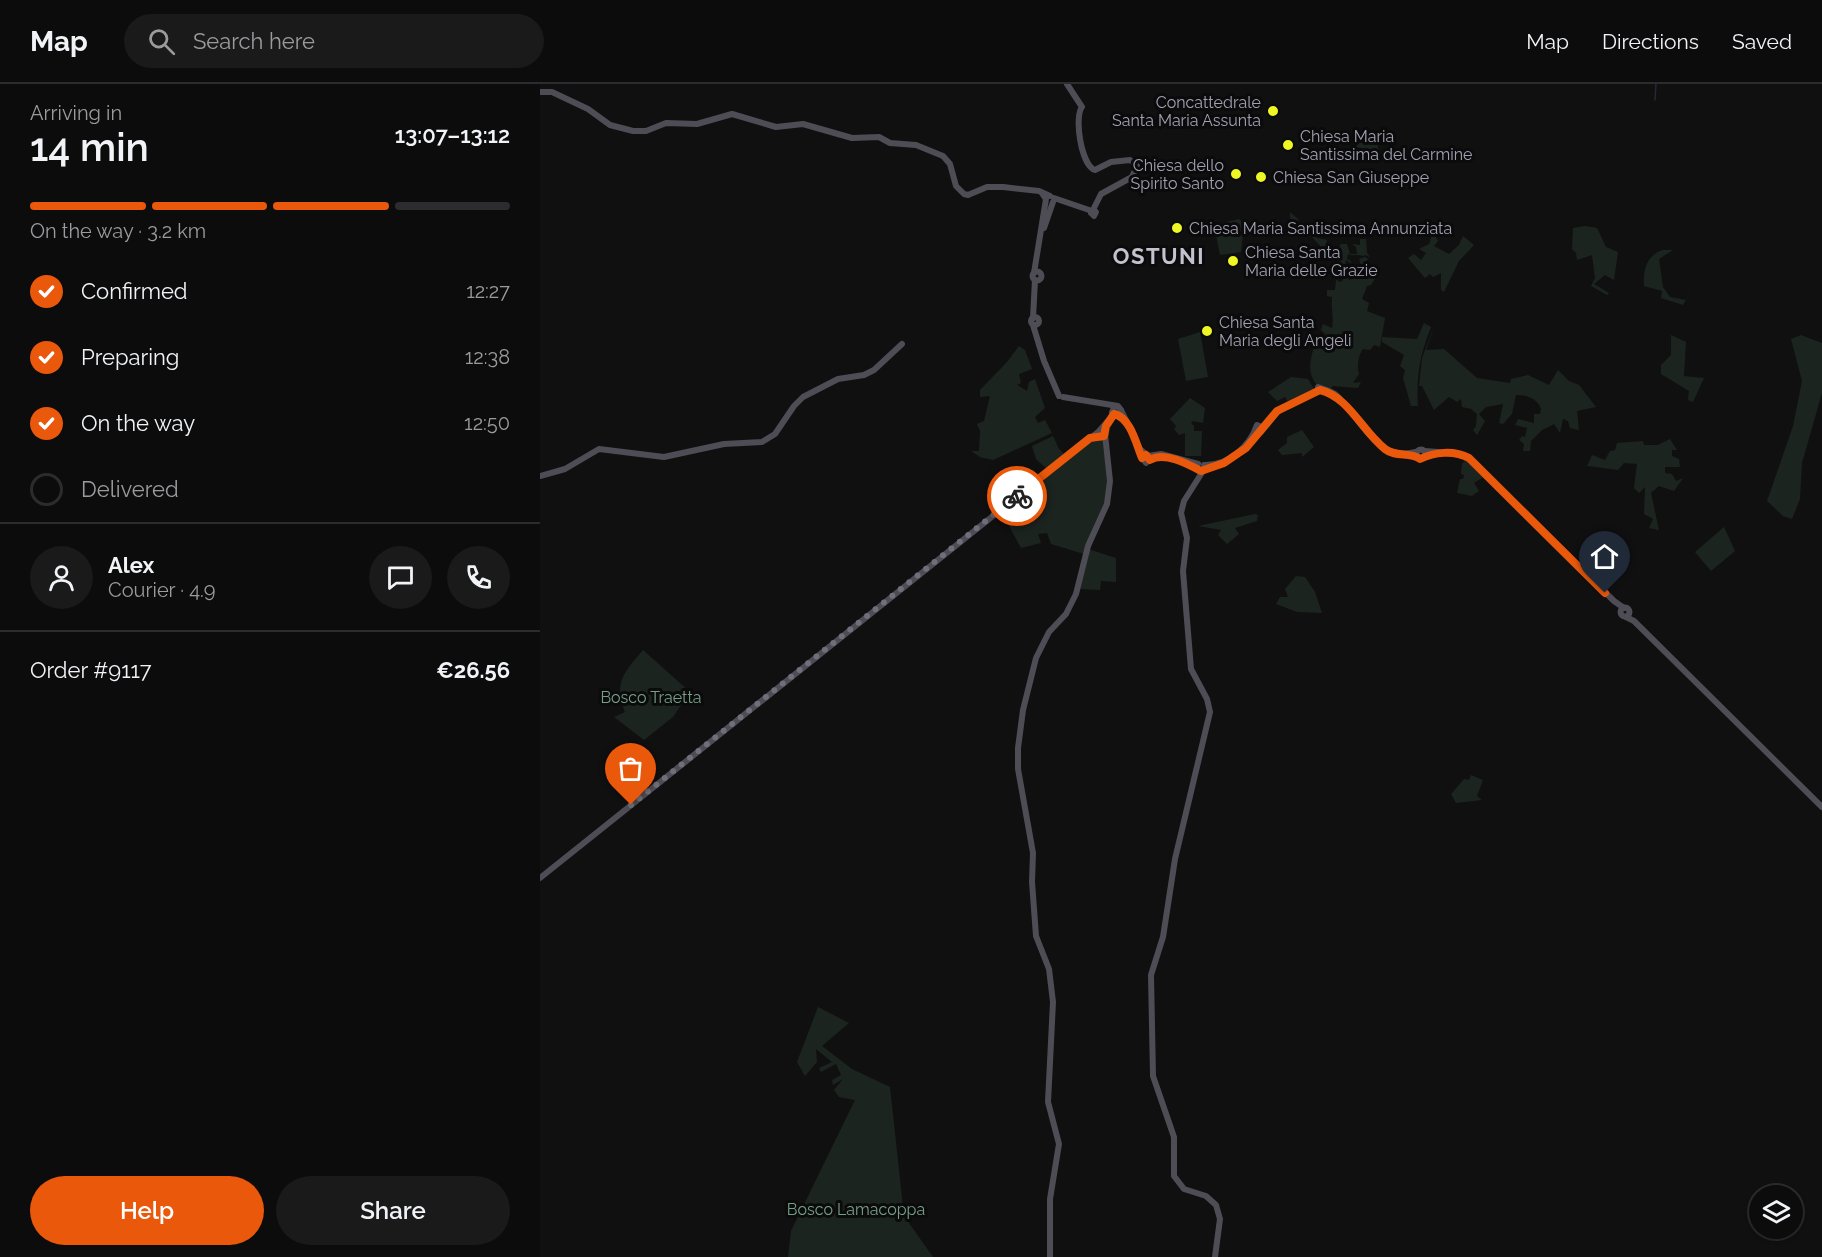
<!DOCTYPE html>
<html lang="en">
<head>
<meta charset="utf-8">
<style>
	body { margin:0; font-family:Raleway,sans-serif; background:#1a1a1b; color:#f1f3f6; height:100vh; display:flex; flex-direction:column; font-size:22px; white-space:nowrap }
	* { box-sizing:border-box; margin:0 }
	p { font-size:20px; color:#9a9b9d }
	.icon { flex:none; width:33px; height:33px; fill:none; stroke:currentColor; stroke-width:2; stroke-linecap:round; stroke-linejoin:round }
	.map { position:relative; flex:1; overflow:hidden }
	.details { display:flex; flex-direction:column; background:#0c0c0d; width:540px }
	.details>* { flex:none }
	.fabs { position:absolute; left:1209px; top:1101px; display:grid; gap:12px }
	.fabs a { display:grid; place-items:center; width:54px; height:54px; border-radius:50%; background:#0c0c0d; box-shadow:0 2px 4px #0004,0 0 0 2px #2c2c2e; font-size:30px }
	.pin { position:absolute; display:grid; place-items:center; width:51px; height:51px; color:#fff; margin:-62px -26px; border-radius:50% 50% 50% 0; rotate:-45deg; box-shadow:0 0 6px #0007 }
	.pin .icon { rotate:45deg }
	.courier { position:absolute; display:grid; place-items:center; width:60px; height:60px; margin:-30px; border:4px solid #ea580c; border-radius:50%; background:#fff; color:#222; box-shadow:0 2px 8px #0007 }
	.headline em { font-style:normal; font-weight:600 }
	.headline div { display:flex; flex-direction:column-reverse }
	.headline { display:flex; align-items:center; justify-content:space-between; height:102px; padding:0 30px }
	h1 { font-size:39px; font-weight:600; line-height:45px }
	.bar { display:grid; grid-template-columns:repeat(4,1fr); gap:9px 6px; align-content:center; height:72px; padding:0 30px }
	.bar i { height:8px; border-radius:4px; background:#2c2c2e }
	.bar .selected { background:#ea580c }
	.bar p { grid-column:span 4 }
	.line { display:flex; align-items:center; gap:15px; padding:0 30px; border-top:2px solid #2c2c2e }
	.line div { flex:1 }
	.round { display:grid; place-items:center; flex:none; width:63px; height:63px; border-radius:32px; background:#1a1a1b }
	ol { padding:0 30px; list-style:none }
	li { display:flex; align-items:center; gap:18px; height:66px }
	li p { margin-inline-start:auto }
	li .icon { padding:6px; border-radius:50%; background:#ea580c; color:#fff; stroke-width:4 }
	li:last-child { color:#9a9b9d }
	li i { width:33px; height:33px; border:3px solid #2c2c2e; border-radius:50% }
	.button { display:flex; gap:12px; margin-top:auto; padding:12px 30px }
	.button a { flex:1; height:69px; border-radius:36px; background:#ea580c; color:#fff; font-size:24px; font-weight:600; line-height:69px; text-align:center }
	.button a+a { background:#1a1a1b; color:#f1f3f6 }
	header { display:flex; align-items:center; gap:36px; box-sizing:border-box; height:84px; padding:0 30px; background:#0c0c0d; border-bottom:2px solid #2c2c2e }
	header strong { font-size:28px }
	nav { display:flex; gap:33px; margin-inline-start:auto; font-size:21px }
	.search { width:420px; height:54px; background:#1a1a1b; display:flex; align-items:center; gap:15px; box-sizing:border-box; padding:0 21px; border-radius:33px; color:#9a9b9d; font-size:22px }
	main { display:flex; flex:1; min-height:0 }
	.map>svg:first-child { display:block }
	.green { fill:#1c2420 }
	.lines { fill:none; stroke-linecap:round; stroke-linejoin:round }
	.stream { stroke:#262935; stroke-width:1.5 }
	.major { stroke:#4e4d55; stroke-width:6 }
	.done { stroke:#6f6e7a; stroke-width:6; stroke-dasharray:0 10.8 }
	.route { stroke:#ea580c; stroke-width:8 }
	.poi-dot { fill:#eef624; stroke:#0b0b0c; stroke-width:2 }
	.labels { text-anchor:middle; stroke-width:6; stroke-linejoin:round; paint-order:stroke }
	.poi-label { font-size:16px; fill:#a2a1b3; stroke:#0b0b0c; text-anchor:start }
	.park-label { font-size:16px; fill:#779f88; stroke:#0b0b0c }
	.district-label { font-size:22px; font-weight:bold; letter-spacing:1.5px; fill:#c3c2cf; stroke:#0b0b0c }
</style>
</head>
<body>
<header>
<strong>Map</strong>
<div class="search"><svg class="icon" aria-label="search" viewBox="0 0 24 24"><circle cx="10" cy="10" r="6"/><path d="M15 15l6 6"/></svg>Search here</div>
<nav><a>Map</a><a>Directions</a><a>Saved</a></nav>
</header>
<main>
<section class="details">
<div class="headline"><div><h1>14 min</h1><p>Arriving in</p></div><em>13:07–13:12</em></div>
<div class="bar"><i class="selected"></i><i class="selected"></i><i class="selected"></i><i></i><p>On the way · 3.2 km</p></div>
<ol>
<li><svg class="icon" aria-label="check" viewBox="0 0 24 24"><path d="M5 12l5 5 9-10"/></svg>Confirmed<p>12:27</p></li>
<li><svg class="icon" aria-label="check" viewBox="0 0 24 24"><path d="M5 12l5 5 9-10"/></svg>Preparing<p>12:38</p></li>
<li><svg class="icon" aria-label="check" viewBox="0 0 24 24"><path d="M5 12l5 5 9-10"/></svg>On the way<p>12:50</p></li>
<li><i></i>Delivered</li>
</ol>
<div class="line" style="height:108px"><a class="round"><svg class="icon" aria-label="person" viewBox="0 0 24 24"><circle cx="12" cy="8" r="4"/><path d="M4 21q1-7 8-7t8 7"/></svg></a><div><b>Alex</b><p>Courier · 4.9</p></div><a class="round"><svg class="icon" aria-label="chat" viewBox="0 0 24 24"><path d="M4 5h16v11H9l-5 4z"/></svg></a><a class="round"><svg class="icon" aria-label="phone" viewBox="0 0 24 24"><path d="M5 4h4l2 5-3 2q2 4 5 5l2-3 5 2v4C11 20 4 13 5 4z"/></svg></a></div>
<div class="line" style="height:78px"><div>Order #9117</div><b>€26.56</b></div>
<div class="button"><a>Help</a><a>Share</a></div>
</section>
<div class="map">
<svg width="1282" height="1173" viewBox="0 0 1282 1173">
	<rect width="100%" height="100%" fill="#101011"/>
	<g class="green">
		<path d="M836,47L840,49L837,58L840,73L837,72L833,76L825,73L828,69L826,65L815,63L827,52L826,50Z"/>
		<path d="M750,128L758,135L759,145L771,147L777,154L787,156L786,161L797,166L801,160H807L810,170H817L816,163L812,160L820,161V155H826L827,169L830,173L825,171L823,172C818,170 813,172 808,170L807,175L811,177V179L806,176L805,182L786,170L783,172L780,168L781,163L772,153L751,149Z"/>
		<path d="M699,135L704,140L701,168L680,171L675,146L677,140Z"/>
		<path d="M1045,142L1057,144L1066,163L1078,168L1074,196L1065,191L1054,200L1069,209L1067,211L1051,202L1055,194L1052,171L1037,176L1036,169L1032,165L1033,144Z"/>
		<path d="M893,148L898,157L894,162L909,170L919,161L923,152L934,161L919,177L904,208L901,206V189L893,193L890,190L885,194L868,174L874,170L881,176L886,169L879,165L889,160Z"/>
		<path d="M1123,166H1133L1119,175L1123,203L1130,213L1146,216L1159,192L1143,221L1121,214L1122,207L1104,202C1103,187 1106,171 1123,166Z"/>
		<path d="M825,173L828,175L825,179L838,190L831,201L827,202L822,215L829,219L827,227L845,234L840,263L834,261L830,266L823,265C818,271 817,283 819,290L813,299L821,298L818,304L792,302L791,306L777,301C764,286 773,267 778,251H786L781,246L783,240L792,244C794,232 791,226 792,213L787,212V206H795L796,196L801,198L805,193L810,196L823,187L819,175Z"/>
		<path d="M896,237L886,266L904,265L937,294L970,299L971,295L988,291L1009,301L1018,286L1029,297L1039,301L1056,323L1037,327L1039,346L1030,344L1028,337L1023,335L1020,349L1014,340L1002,346L991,357L990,367H983L984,360L979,356L982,352L985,353L987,344L975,341L978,335L994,339V330H1000L1001,325C997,313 985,311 976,311L972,330L963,340L959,339L963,320L946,323L939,330L945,337L937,351L933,346L936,342L937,330L931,325L922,323L921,315L917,318L909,313L894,326L882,302H879L882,274Z"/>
		<path d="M884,239L891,243C880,270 876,292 878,322H871L863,294L865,286L860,282L864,271L842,258V253L877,255Z"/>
		<path d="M660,248L668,293L646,297L638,255Z"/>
		<path d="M1131,251L1146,258L1144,292L1164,294L1153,318L1148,316L1149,307L1121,290V281L1131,271Z"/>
		<path d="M1261,251L1282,259V309L1262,379L1260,415L1252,435L1243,432L1227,417L1253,342L1262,297L1251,255Z"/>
		<path d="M479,262L485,266L492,285L479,290L481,299L477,301L487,307L489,298L495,295L505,324L495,333L498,339L505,336L512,349L453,376L440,373L431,367H439L440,347L437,340L444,337L450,312L440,313V306L467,278Z"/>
		<path d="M751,293L768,295L774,305L748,318L745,313L737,317L728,308Z"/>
		<path d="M650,314L665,324L663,339L653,337L651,339L654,342V347H662L661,372H645V349L639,351L634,345L636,342L630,335Z"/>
		<path d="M762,346L774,363L762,373V369L742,371L738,366L747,359V353Z"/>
		<path d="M513,352L519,365L526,372L508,386L496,375L492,362Z"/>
		<path d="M554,354L563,356L569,398L566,418L544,470L511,460L507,449L498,450L501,459L481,464L460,426Z"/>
		<path d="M1130,355L1137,366H1132V372L1139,375L1140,383H1125V389L1132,390L1136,397L1143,394L1134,407L1119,402L1111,409L1119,446L1109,444L1113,435L1104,430L1105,403L1099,409L1094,404L1097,380L1084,379L1078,386L1047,382L1052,371L1065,376L1070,367L1075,366L1077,359L1103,357L1104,361H1118Z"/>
		<path d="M926,375L945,392L934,399L939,407L932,412L917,409L920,395H923L924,391L921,390L922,380Z"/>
		<path d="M715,430L718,431L717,437L695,444L699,450L687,460L678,451L681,446L658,442Z"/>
		<path d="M1184,443L1195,467L1171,487L1155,468Z"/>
		<path d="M548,465L576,474V498L561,497L560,506L539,505Z"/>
		<path d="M756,492L765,493L775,508L782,529L757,528L736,520L740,513H748L745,505Z"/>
		<path d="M103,566L150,608L133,633L104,656L74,633L85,628C74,598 83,590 103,566Z"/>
		<path d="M931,691L943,696L937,712L942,716L916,719L911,710L924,695L929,696Z"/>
		<path d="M278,923L309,939L282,962L312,985L350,1003L364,1132L393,1173H248L251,1147L315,1016L299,1013L294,1006L303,995L293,1001L292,996L301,991L296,980L281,988L279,984L292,978L276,965L277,978L265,992L257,978Z"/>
	</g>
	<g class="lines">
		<path class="stream" d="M1115,16L1116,0"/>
		<g class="major">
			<path d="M527,0L542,23C534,33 541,81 555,86L571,78L590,76L597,82L592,93L561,110L553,126"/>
			<path d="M0,8H12L48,25L70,41L93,47H106L126,39L157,40L192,30L236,43L263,40L312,54L339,53L350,59L376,61L403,72L410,80L416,102L424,110L428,111L447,103H463L499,107L510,112"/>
			<path d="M514,114L552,127"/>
			<path d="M554,126L556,128L554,132L551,129Z"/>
			<path d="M504,144L513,118"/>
			<circle cx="497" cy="192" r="4.5"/>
			<path d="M494,189L506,115L502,109"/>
			<circle cx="495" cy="237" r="4"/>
			<path d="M493,234L495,196"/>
			<path d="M493,241L504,277L519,312"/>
			<path d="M778,303C783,305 790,307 795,310C821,332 835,379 876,368"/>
			<path d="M523,313L578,322L581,326L578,330L572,328L575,322"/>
			<path d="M581,326L600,365L610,374L606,379L602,374L607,371"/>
			<path d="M724,344L740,325L777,307"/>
			<path d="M560,346L574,330"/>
			<circle cx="562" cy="350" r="3.5"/>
			<circle cx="881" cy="370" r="4.5"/>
			<path d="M884,367L913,369L929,374L1074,517L1084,524"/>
			<path d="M608,372L621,370L658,380"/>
			<path d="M664,381C688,382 710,362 717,341L724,344L721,348L716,345"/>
			<path d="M663,387L644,417L641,429L647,454L643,487L651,585L667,615L670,628L635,775L623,853L611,891L613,992L634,1053V1092L644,1105L666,1112L676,1121L680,1135L675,1173"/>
			<path d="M0,392L25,385L59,365L124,373L184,360L222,358L235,350L254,322L263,313L298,295L324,291L334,286L362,260"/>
			<circle cx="1085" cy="528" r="4.5"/>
			<path d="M1086,533L1094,537L1282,723"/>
			<path d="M0,794L558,348"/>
			<path d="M510,1173V1115L519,1060L508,1018L513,918L509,885L496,852L492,798L493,769L478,685V664L483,626L496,574L509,548L526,530L536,510L548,462L567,420L570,397L565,350"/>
		</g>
	</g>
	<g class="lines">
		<path class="done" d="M91,721L477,412"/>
		<path class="route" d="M477,412L550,354L564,352L566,342L574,330C591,334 596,360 602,374L606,371L610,376C624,367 648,380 661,387L684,379L706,364L737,327L780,306C809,313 822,347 845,365C856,374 870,367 880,375C894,368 914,366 929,374L1065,509"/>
	</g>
	<g class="poi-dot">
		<circle cx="733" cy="27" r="6"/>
		<circle cx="748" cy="61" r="6"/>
		<circle cx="696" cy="90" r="6"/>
		<circle cx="721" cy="93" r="6"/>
		<circle cx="637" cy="144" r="6"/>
		<circle cx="693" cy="177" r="6"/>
		<circle cx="667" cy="247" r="6"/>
	</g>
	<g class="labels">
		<g class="poi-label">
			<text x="721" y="24" text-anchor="end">Concattedrale<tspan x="721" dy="18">Santa Maria Assunta</tspan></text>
			<text x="760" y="58">Chiesa Maria<tspan x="760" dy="18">Santissima del Carmine</tspan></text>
			<text x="684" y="87" text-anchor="end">Chiesa dello<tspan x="684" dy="18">Spirito Santo</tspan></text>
			<text x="733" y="99">Chiesa San Giuseppe</text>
			<text x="649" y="150">Chiesa Maria Santissima Annunziata</text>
			<text x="705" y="174">Chiesa Santa<tspan x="705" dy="18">Maria delle Grazie</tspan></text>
			<text x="679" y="244">Chiesa Santa<tspan x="679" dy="18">Maria degli Angeli</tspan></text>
		</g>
		<g class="park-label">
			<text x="111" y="619">Bosco Traetta</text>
			<text x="316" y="1131">Bosco Lamacoppa</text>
		</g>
		<g class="district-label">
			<text x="619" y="180">OSTUNI</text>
		</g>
	</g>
</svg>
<div class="fabs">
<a><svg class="icon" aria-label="layers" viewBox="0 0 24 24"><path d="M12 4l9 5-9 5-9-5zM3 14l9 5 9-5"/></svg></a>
</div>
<div class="pin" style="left:91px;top:721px;background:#ea580c"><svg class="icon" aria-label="bag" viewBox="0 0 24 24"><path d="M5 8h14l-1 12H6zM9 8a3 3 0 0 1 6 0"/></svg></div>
<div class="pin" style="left:1065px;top:509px;background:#1f2937"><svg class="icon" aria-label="home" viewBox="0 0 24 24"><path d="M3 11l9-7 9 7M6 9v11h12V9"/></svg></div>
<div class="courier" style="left:477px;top:412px"><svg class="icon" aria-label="bike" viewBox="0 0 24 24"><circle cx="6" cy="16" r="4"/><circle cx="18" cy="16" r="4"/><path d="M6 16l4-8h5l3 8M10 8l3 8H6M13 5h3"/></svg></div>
</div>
</main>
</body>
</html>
